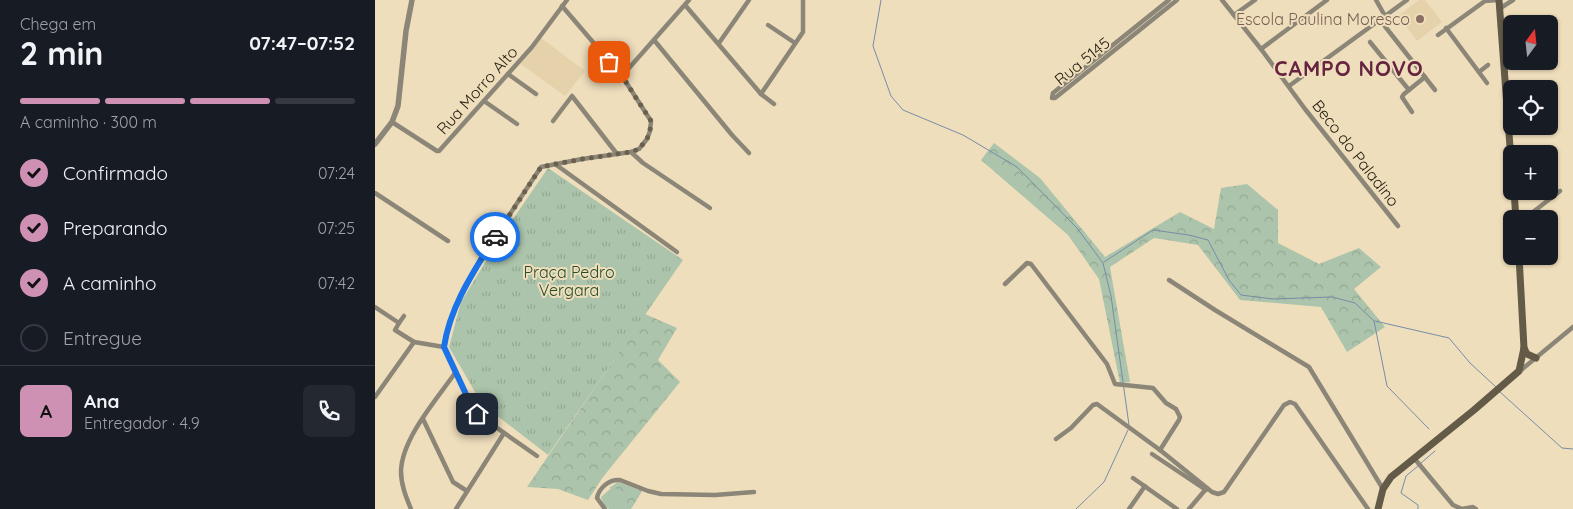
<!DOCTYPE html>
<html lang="pt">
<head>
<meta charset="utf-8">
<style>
	body { margin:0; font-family:Quicksand,sans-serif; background:#242831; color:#f1f3f6; height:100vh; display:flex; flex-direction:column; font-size:19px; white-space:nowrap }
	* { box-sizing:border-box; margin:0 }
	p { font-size:16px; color:#9ea1a6 }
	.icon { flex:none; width:28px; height:28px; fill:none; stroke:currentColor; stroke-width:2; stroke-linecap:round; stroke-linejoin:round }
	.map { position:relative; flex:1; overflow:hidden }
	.drawer { display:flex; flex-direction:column; background:#171b24; width:375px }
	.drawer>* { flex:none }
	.needle { width:32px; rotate:15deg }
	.fabs { position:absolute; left:1128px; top:15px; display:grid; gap:10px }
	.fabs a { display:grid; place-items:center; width:55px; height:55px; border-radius:8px; background:#171b24; box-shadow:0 1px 4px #0004; font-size:25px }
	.pin { position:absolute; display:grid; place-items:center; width:42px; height:42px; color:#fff; margin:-21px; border-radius:10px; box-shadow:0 2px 8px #0006 }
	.courier { position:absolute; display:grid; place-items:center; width:50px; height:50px; margin:-25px; border:4px solid #1a73e8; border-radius:50%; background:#fff; color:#222; box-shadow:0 1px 6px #0007 }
	.head em { font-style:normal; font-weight:700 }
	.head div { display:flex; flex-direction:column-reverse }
	.head { display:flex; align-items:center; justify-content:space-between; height:85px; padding:0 20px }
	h1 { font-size:32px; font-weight:700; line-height:38px }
	.bar { display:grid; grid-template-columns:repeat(4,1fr); gap:8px 5px; align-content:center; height:60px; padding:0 20px }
	.bar i { height:6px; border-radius:4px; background:#363941 }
	.bar .active { background:#ce91b3 }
	.bar p { grid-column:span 4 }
	.line { display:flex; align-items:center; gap:12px; padding:0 20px; border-top:1px solid #363941 }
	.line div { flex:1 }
	.round { display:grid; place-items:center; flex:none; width:52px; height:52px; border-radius:8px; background:#242831 }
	ol { padding:0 20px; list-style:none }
	li { display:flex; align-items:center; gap:15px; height:55px }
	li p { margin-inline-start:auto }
	li .icon { padding:5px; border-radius:50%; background:#ce91b3; color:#111; stroke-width:4 }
	li:last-child { color:#9ea1a6 }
	li i { width:28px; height:28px; border:2px solid #363941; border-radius:50% }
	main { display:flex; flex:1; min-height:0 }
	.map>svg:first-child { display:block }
	.built { fill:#e6d2aa }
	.green { fill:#acc4ab }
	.forest { fill:url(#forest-crowns) }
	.park { fill:url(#park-tufts) }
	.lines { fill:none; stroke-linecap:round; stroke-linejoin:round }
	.stream { stroke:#778ca8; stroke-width:1 }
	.minor { stroke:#8b8677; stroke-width:4.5 }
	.tertiary { stroke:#8b8677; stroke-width:5.5 }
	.secondary { stroke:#635b47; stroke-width:7 }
	.done { stroke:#6a604c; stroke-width:5; stroke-dasharray:0 9 }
	.route { stroke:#1a73e8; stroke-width:6 }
	.education-dot { fill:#8d6e63; stroke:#efdebc; stroke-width:2 }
	.labels { text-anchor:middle; stroke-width:4; stroke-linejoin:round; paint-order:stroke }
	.education-label { font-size:16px; fill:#785e54; stroke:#efdebc; text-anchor:end }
	.street-label { font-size:16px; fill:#221c0f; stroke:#efdebc }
	.park-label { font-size:16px; fill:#254d26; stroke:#efdebc }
	.district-label { font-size:21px; font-weight:bold; letter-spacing:1px; fill:#662440; stroke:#efdebc }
</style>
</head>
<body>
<main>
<section class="drawer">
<div class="head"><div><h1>2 min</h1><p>Chega em</p></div><em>07:47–07:52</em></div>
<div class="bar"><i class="active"></i><i class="active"></i><i class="active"></i><i></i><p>A caminho · 300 m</p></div>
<ol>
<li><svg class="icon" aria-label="check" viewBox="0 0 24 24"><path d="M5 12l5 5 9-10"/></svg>Confirmado<p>07:24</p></li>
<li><svg class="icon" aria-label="check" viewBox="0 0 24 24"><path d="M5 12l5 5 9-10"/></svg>Preparando<p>07:25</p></li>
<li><svg class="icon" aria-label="check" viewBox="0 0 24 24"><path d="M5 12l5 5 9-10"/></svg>A caminho<p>07:42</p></li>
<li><i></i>Entregue</li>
</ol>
<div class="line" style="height:90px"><b class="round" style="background:#ce91b3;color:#111">A</b><div><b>Ana</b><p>Entregador · 4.9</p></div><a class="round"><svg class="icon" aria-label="phone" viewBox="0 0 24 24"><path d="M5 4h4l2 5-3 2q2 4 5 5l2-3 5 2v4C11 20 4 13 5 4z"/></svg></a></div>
</section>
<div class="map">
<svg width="1198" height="509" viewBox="0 0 1198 509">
	<defs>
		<pattern id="forest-crowns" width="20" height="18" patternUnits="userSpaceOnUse" patternTransform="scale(1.25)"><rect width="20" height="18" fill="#acc4ab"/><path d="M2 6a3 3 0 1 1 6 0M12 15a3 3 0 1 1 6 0" fill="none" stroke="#94a892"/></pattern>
		<pattern id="park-tufts" width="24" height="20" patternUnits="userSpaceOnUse" patternTransform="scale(1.25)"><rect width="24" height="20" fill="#acc4ab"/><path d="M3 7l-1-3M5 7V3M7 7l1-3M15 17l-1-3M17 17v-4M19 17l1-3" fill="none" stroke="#94a892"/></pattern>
	</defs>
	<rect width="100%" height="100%" fill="#efdebc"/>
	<g class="built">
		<path d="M1044,0H1050L1067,22L1042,41L1023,16Z"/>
		<path d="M166,38L210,71L190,96L146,64Z"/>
	</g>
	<path class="green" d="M243,482L267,491L256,509H234L229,505L226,497Z"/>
	<g class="forest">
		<path d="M619,143L665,178L730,257L805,212L839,229L846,188L872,184L903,210V243L944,264L984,248L1006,267L979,289L1010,327L972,352L946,307L865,300L823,245L779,238L735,267L755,382L745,383L724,279L693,235L606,160Z"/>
		<path d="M270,314L302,328L283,360L305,382L228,477L213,500L183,489L152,487Z"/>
		<path d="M243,482L267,491L257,507L246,498L244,489L234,488Z"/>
	</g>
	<path class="park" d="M173,168L308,260L173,455L107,404L74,347L86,302L127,235Z"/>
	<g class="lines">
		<g class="stream">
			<path d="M506,0L498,46L516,96L528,110L588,135L642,167L702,228L728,263L736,296L754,425"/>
			<path d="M729,262L778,230L814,235L833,240L854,280L866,295L898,299L957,297L980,303L999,321L1012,386L1054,429"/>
			<path d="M1000,321L1074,338L1095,363L1121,387"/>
			<path d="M1125,392L1187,448L1198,449"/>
			<path d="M1046,463L1060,451"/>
			<path d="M1043,466L1031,476L1026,493L1043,505V509"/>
			<path d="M701,509L729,482L753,430"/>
		</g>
		<g class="minor">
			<path d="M794,0L678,93L677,98H680L802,0"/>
			<path d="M847,0L886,49L930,109L1023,226"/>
			<path d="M1001,0L1010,16"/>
			<path d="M310,5L386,94L399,104"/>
			<path d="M1124,9L1138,0"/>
			<path d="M859,15L880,0"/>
			<path d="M1005,20L1060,90"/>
			<path d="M393,25L420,43"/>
			<path d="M1071,28L1112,83"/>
			<path d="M1063,35L1110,1L1122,0"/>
			<path d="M279,40L357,135L374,153"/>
			<path d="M995,42L1034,90"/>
			<path d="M344,43L374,0"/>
			<path d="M886,49L952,0"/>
			<path d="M1104,72L1113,65"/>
			<path d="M133,74L161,94"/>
			<path d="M247,76L314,0"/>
			<path d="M914,86L1032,0"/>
			<path d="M386,94L428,32V0"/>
			<path d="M109,101L142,124"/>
			<path d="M1037,112L1027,97L1029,94L1050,77"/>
			<path d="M178,121L197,96L242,154"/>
			<path d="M17,122L62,151H64L157,47L192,0"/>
			<path d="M256,152L268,163L335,208"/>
			<path d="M180,164L302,252"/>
			<path d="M0,193L73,241"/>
			<path d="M1149,219L1185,191"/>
			<path d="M794,280L840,310L934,367L1008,489"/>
			<path d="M630,284L652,263L656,264L732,364L740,384L778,388L791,403L801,409L805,417L804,420L785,450"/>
			<path d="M0,307L24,323L20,330L39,342"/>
			<path d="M24,323L29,316"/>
			<path d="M1145,371L1198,327"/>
			<path d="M0,397L39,342L69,347"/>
			<path d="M48,419L78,482L92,491"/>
			<path d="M681,439L696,428L718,405L722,404L785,450L837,492L843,494L849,492L909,405L915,402L920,404L993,509"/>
			<path d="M777,454L831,490"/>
			<path d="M162,456L102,414L96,405L69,347C74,315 91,285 107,258C126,227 146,197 166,167L207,159L256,152L264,149L272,139L275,131L276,121L247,76L187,6"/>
			<path d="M1039,458L1078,505L1087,509L1098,507L1101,509"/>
			<path d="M758,478L802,509"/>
			<path d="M36,509C31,497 26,485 26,471C27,438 62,399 80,373"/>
			<path d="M81,509L129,433"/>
			<path d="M230,509L222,498C224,488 234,479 245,480L273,491L286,494L340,495L379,492"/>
			<path d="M754,509L770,486"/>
			<path d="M814,509L831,489"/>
		</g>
		<path class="tertiary" d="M0,144L17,122L23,106L31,31L37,0"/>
		<g class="secondary">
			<path d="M1124,0L1136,160"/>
			<path d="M1139,191L1141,219"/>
			<path d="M1149,348L1152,354L1161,358"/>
			<path d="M1003,509L1008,489L1016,477L1099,410L1144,371L1149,348L1144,256"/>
		</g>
	</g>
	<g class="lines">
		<path class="done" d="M120,237L166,167L207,159L256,152L264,149L272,139L275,130L276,121L247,76L234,62"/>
		<path class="route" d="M102,414L96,405L69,347C75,306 99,271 120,237"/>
	</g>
	<circle class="education-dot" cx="1045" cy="19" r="5"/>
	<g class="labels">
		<g class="education-label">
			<text x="1035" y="25">Escola Paulina Moresco</text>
		</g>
		<g class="street-label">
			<text transform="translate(707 61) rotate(-39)" y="6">Rua 5145</text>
			<text transform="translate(102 90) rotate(-48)" y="6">Rua Morro Alto</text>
			<text transform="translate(981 153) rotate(52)" y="6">Beco do Paladino</text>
		</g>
		<g class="park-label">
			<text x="194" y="278">Praça Pedro<tspan x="194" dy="18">Vergara</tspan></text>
		</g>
		<g class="district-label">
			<text x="974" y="76">CAMPO NOVO</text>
		</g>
	</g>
</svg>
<div class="fabs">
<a><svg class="needle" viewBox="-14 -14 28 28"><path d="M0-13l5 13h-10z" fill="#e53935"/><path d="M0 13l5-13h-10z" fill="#9ea1a6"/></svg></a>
<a><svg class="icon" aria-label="locate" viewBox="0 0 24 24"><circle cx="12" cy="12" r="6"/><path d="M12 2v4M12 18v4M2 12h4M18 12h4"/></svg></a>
<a>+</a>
<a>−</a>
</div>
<div class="pin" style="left:234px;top:62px;background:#ea580c"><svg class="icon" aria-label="bag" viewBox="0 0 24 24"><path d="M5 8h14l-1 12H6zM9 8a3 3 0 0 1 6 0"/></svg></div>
<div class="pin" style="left:102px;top:414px;background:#1f2937"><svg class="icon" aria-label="home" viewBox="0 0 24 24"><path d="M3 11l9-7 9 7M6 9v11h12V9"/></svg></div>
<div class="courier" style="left:120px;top:237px"><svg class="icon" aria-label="car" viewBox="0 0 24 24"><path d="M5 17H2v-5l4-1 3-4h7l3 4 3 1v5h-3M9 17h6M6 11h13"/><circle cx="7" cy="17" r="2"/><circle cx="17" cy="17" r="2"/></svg></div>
</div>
</main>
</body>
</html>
